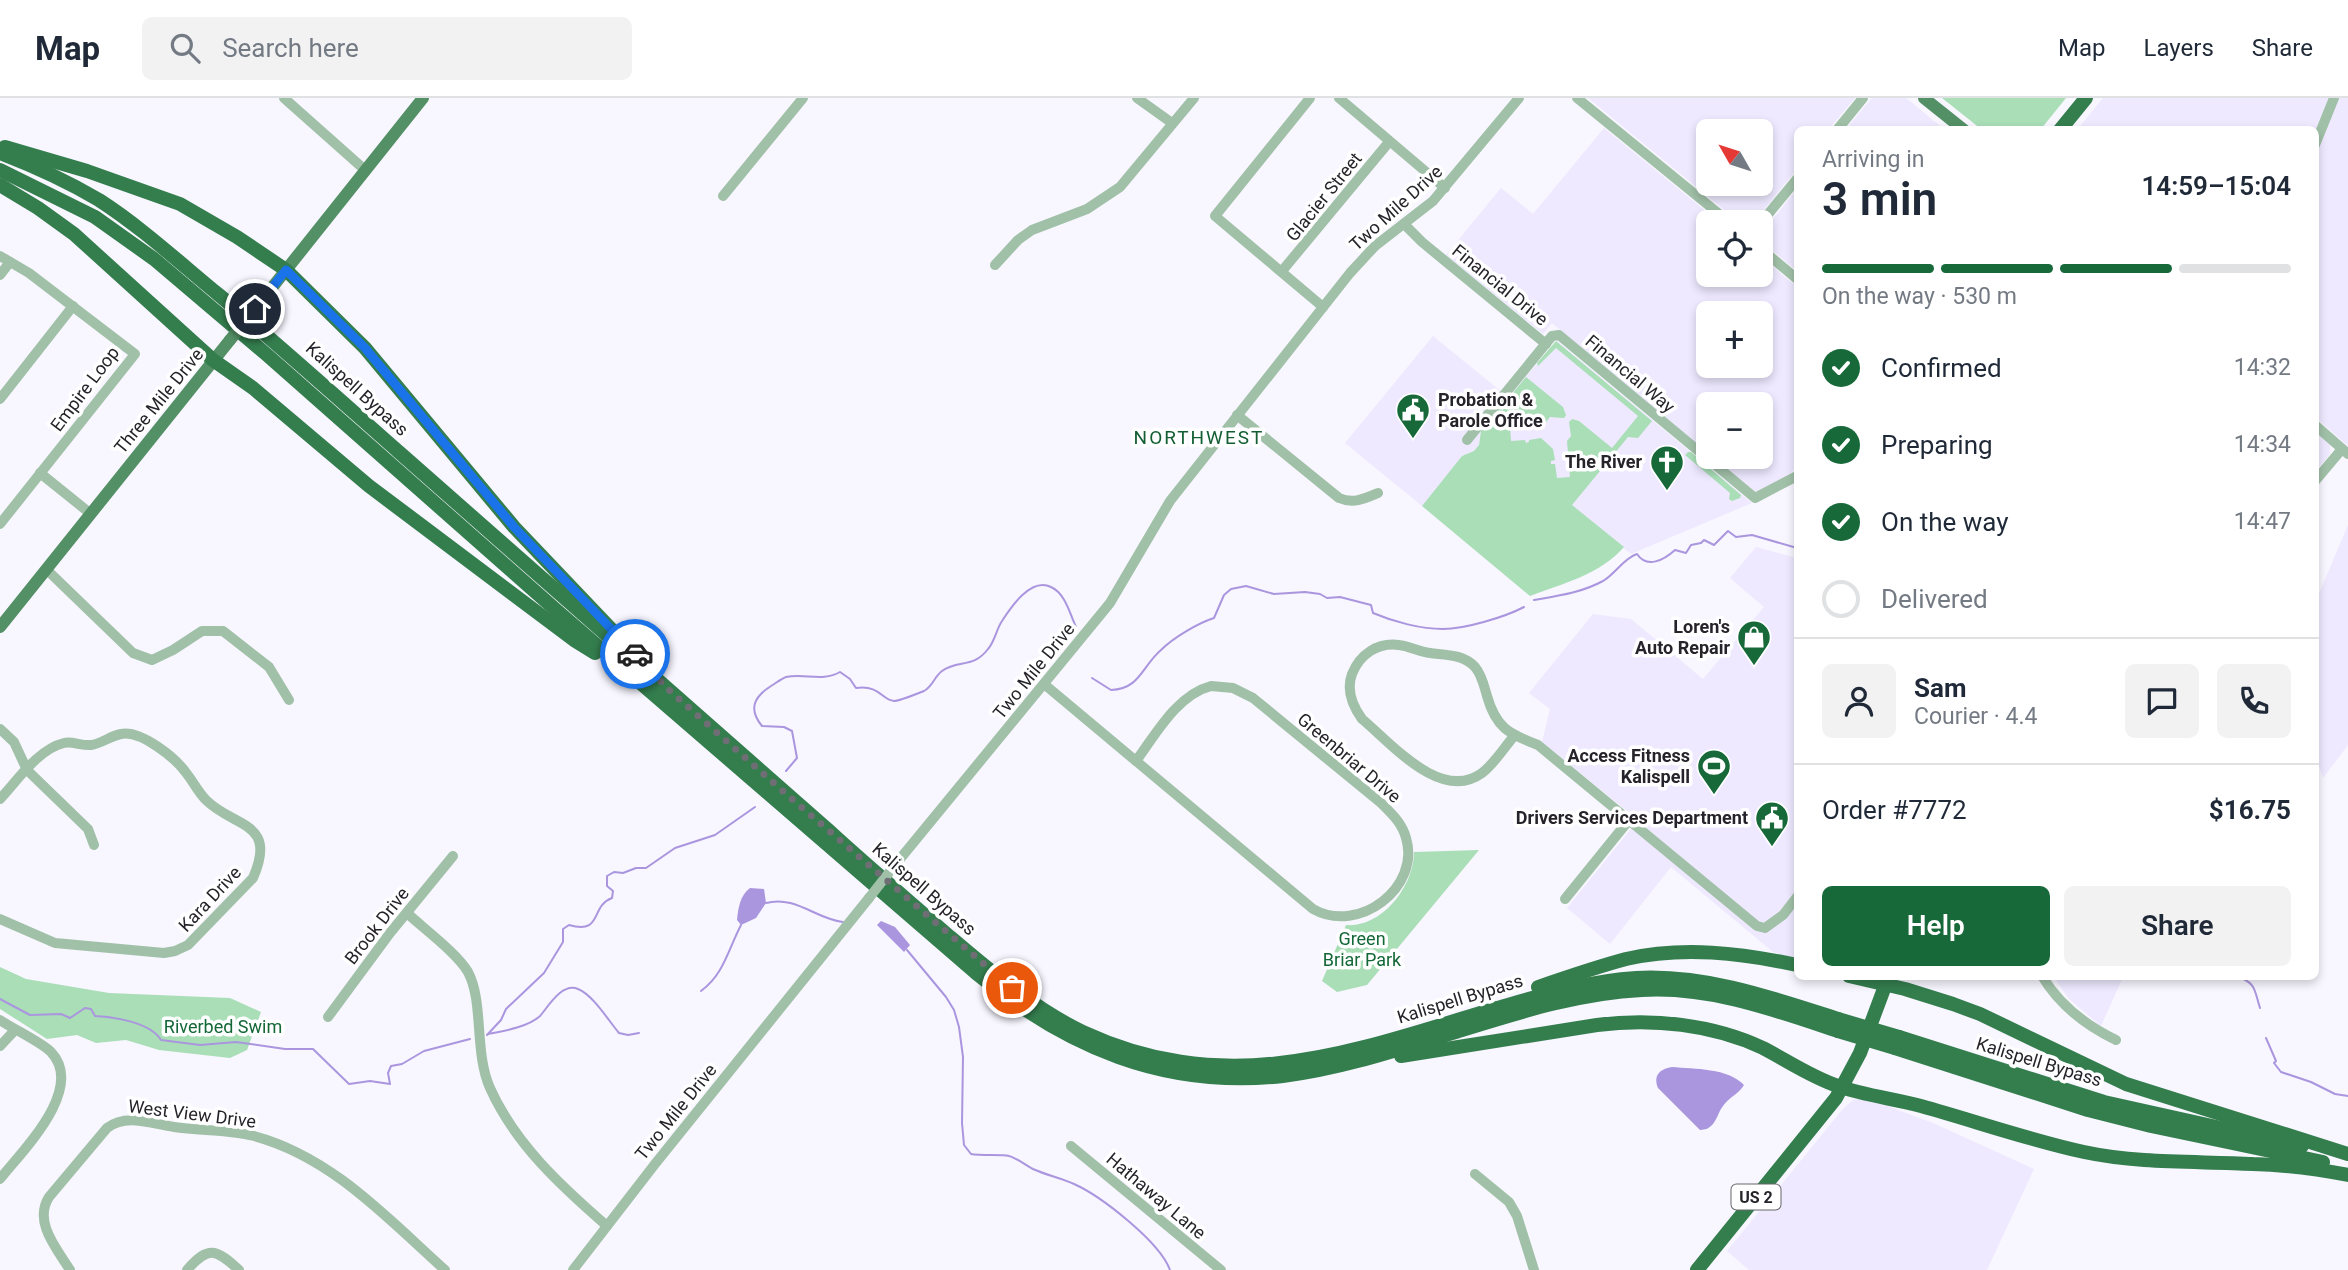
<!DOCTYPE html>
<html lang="en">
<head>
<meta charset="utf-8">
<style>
	body { margin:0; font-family:Roboto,sans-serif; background:#f2f2f3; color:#1f2937; height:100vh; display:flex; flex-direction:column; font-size:26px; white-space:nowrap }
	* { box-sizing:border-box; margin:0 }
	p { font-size:23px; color:#747a83 }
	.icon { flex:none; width:38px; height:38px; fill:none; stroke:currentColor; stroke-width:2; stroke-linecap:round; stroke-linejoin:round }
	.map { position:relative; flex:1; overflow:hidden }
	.side { position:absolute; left:1794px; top:28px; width:525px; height:854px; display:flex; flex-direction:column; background:#fff; border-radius:10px; box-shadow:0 4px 10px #0003 }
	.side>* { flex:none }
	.needle { width:46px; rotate:309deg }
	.controls { position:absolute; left:1696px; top:21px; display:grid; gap:14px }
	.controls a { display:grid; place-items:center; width:77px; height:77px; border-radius:10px; background:#fff; box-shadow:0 4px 10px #0003; font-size:35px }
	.pin { position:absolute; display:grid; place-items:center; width:60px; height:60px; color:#fff; margin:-30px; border:4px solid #fff; border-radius:50%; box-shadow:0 2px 7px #0007 }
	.courier { position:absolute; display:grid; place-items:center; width:70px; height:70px; margin:-35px; border:5px solid #1a73e8; border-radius:50%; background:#fff; color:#222; box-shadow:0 2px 9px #0007 }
	.overview em { font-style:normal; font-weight:600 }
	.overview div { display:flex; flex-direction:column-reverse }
	.overview { display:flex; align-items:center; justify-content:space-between; height:119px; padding:0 28px }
	h1 { font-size:46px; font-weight:600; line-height:52px }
	.bar { display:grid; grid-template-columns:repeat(4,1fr); gap:10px 7px; align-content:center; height:84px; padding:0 28px }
	.bar i { height:9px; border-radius:5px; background:#e0e1e3 }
	.bar .selected { background:#17693a }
	.bar p { grid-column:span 4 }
	.line { display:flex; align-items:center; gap:18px; padding:0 28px; border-top:2px solid #e0e1e3 }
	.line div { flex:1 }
	.round { display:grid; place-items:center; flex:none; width:74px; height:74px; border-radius:10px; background:#f2f2f3 }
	ol { padding:0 28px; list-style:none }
	li { display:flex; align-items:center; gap:21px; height:77px }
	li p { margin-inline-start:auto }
	li .icon { padding:7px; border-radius:50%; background:#17693a; color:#fff; stroke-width:4 }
	li:last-child { color:#747a83 }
	li i { width:38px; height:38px; border:4px solid #e0e1e3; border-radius:50% }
	.action { display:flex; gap:14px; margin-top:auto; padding:14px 28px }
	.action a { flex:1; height:80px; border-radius:10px; background:#17693a; color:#fff; font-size:28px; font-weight:600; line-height:80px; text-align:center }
	.action a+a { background:#f2f2f3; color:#1f2937 }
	header { display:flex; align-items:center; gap:42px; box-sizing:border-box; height:98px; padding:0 35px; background:#fff; border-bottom:2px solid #e0e1e3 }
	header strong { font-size:33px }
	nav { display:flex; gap:38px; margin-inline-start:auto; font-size:24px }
	.search { width:490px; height:63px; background:#f2f2f3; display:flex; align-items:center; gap:18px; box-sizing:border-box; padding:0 24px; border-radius:10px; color:#747a83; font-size:26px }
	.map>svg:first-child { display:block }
	.built { fill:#eee9ff; fill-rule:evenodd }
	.green { fill:#a9deb7 }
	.water { fill:#aa96de }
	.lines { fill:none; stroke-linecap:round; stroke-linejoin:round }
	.stream { stroke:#aa96de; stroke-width:2 }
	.minor { stroke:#a1c0a8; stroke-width:10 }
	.major { stroke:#549066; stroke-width:12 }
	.highway { stroke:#347e4e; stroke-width:14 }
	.minor-bridge { stroke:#a1c0a8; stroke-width:10 }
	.major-bridge { stroke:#549066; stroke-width:12 }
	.highway-bridge { stroke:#347e4e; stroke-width:14 }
	.done { stroke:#706e75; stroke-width:7; stroke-dasharray:0 12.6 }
	.route { stroke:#1a73e8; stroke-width:9 }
	.labels { text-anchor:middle; stroke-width:7; stroke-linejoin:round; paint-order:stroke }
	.shield { fill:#fff; stroke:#67666a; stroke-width:2 }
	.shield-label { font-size:16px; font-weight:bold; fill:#26242a }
	.street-label { font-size:18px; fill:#26242a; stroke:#fff }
	.poi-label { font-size:18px; font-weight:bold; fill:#26242a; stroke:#fff; text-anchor:end }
	.park-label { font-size:18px; fill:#146838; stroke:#fff }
	.neighbourhood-label { font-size:19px; letter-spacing:2px; fill:#135e33; stroke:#fff }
</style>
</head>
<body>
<header>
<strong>Map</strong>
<div class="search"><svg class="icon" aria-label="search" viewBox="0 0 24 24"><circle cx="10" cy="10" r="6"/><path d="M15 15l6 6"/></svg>Search here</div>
<nav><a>Map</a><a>Layers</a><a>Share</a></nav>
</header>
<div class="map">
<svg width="2348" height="1172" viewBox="0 0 2348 1172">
	<rect width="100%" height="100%" fill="#f8f6ff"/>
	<g class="built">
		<path d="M1588,0H1855L1829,31L1797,32V71L1754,124H1739ZM1760,33V86H1708V33Z"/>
		<path d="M1872,0H1906L1944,31H1846Z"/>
		<path d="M2103,0H2330L2315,35V32H2077Z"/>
		<path d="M2339,0H2348V348L2315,319V71L2322,37Z"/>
		<path d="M1604,30L1719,124H1708V177H1760L1761,159L1797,189V367L1789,378L1756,394L1712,359H1760V306H1708V355L1552,225L1543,236L1446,157L1501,90L1533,116ZM1708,215H1760V268H1708Z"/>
		<path d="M1797,91V173L1760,142L1761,136Z"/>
		<path d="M1433,238L1508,299L1557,243L1752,405L1631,456L1481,334L1479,347L1474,353L1462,358L1422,408L1345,345Z"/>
		<path d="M2315,334L2330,346V356L2315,374Z"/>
		<path d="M2348,427V647L2323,680L2315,656V505Z"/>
		<path d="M1756,449L1797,460V861L1773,854L1671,769L1610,846L1567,810L1638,722L1542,644L1550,611L1529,595L1593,516L1631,521L1703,581L1764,509L1730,480Z"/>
		<path d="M2054,879H2123L2101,928L2068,900Z"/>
		<path d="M1854,1001L1871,1002L1933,1025L2034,1071L1987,1172H1749L1727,1153L1842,1012Z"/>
	</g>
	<g class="green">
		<path d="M1942,0H2066L2041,31H1981Z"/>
		<path d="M1556,243L1652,323L1638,340L1628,339L1572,407L1624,449C1601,476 1562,486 1530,498L1422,408L1462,358L1474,353L1479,347L1481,333L1526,279L1563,309L1566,317L1564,320L1550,319L1546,324L1510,329L1511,343L1525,342L1526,345L1529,344V342L1541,340L1553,351L1555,362L1551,363V366H1555L1557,380L1570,379L1567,343L1571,338L1569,324L1572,321L1579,323L1612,350L1638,318L1556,250L1538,268L1537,265Z"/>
		<path d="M1688,354H1691L1741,397L1740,400L1732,403L1729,401L1730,395L1685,357Z"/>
		<path d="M1479,752L1367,887L1337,894L1322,883L1346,827C1382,830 1414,788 1414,754Z"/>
		<path d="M0,869L26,881L109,895L230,900L261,914L247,952L230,960L159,952L126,942L96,945L77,937L47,941L0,911Z"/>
	</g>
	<g class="water">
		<path d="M750,790L764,791L766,805L756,820L741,827L737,822C738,811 740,797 750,790Z"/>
		<path d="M881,823L895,829L910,847L904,854L877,827Z"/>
		<path d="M1672,969C1695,971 1728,970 1744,987C1739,996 1729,999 1723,1008C1718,1014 1717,1023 1711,1028C1706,1032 1706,1031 1700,1032L1658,990C1653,977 1660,971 1672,969Z"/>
	</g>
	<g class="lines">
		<g class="stream">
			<path d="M1534,502C1557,498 1581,495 1603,483C1615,476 1624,460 1637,456C1647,471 1664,462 1675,452L1686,455L1691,447L1701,445L1704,442L1714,447L1728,433L1736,439L1752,437L1797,450"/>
			<path d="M1092,580L1111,592C1140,591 1142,568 1161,552C1173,540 1198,525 1214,520L1224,497L1231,491L1246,488L1274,496L1305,494L1320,496L1327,500L1340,499L1371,507L1373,515C1394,524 1421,531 1443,531C1465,531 1505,519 1524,509"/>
			<path d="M786,673L797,660L792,633L784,629L762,628C748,611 754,599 771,588C776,585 781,581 786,579C804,575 823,584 840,574L850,581L856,590C881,587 881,602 894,603C899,603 919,595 924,593C933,588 934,579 942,573C958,561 973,571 988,551C995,543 996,532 1002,523C1011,509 1031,479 1051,489C1065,495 1070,516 1076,529"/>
			<path d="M766,805C795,797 816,821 843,824"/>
			<path d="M907,852L946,899L954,912L959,929L963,959L962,1025L964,1047L971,1056C982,1058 1002,1056 1009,1058C1017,1060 1025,1067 1033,1071C1046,1077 1061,1080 1074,1086C1101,1098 1160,1144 1170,1172"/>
			<path d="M2236,878C2257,885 2254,892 2260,910"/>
			<path d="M701,893C724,876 728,852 741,827"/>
			<path d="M0,901L30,917L61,916L70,920L85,910L91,911L95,918C114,919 150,924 161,942L200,947L236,944L285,951H313L349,986L370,983L390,986L388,975L391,968L402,966L424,953L470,941"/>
			<path d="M488,936C504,933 528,929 540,918C548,909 562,884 578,891C593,897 608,922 619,935L628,937L639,935"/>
			<path d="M487,937L501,922L506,911L544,875L563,844V831L569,827C603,837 590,808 612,800L613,793L607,788V778L614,774L623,775L636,770H646L675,750L715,737L755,709"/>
			<path d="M2266,940L2276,963L2274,965L2281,974L2311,984L2335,996L2348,998"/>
		</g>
		<g class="minor">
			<path d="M284,0L365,72"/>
			<path d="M1137,0L1172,25"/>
			<path d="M1310,0L1215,118L1323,209"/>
			<path d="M1339,0L1445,90"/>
			<path d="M1577,0L1729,124"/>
			<path d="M1837,32L1863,0"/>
			<path d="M2315,47L2334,0"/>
			<path d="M723,98L803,0"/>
			<path d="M1404,126L1422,144L1546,246"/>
			<path d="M1760,126L1797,81"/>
			<path d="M1760,150L1797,181"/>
			<path d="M0,158L29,175L135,256L0,426"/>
			<path d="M995,167L1018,142L1032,132L1087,111L1120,89L1194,0"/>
			<path d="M1282,173L1389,44"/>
			<path d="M0,177L10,164"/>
			<path d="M0,301L73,208"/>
			<path d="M1237,317L1339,400C1353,406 1364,401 1378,395"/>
			<path d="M2315,327L2348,356"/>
			<path d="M1467,342L1552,238L1559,237L1755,400L1797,378"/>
			<path d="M40,375L91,416"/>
			<path d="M2315,383L2342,351"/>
			<path d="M46,471L133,555L152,562L173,552L202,533H223L269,569L289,602"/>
			<path d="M1044,586L1136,663"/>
			<path d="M1211,588L1233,590L1253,600L1381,705C1392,716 1402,725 1406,740C1421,789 1359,837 1313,811L1136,663C1156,636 1177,597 1211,588Z"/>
			<path d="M0,631L14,644L27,672L88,731L94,747"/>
			<path d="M1514,638C1504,650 1494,666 1482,675C1441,705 1391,645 1362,621C1352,607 1346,592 1352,576C1360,556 1378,544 1399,547C1409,548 1419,554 1430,555C1445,557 1463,556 1475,569C1482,577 1484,588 1487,598C1496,630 1509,636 1538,647L1757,828L1765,830L1783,817L1797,799"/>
			<path d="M0,701C17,683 38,651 64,645C72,643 82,648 91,647C101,646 110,638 121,636C141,632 176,660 187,676C194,685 198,694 206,702C234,730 278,723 253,780L188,847L175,853L164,855L55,845L0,821"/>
			<path d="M895,767L1110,505L1170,403L1350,175L1375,148L1433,103L1519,0"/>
			<path d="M1565,801L1629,722"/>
			<path d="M407,815C423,830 458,856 468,874C484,904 474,954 490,990C515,1046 561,1088 607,1128"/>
			<path d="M2042,878C2060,908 2085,927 2116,942"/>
			<path d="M328,919L390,835L453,758"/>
			<path d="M0,922C13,931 41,944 51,954C86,991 22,1053 0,1081"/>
			<path d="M0,948L15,932"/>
			<path d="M1071,1048L1221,1172"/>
			<path d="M1475,1076L1509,1104L1517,1118L1534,1172"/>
			<path d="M70,1172C57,1151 33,1124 49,1099L107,1030C127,1015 151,1026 174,1029C200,1033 228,1031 254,1038C332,1059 387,1120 445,1172"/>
			<path d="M187,1172C209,1147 216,1151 239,1172"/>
			<path d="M573,1172L655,1066L869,800"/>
		</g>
		<g class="major">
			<path d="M1924,0L1964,32"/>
			<path d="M255,211L423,0"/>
			<path d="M0,529L230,242"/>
		</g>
		<g class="highway">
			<path d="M2060,32L2086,0"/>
			<path d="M5,49L87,73L180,106L237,139L286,172L365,250L514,429L612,532"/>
			<path d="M0,55C34,68 67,83 99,102C141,129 180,165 219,197C280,248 340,302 400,355C542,481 685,605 827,731C867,768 909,803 950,839C992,874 1034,911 1083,934C1230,1002 1354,953 1497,910C1543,897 1588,883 1636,880C1705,876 1773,900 1838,921"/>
			<path d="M0,72L95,119L154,161L266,256L556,512L976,875C1066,949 1164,991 1283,978C1340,971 1397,952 1452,935C1514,916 1577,895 1642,892C1710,888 1775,912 1838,933"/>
			<path d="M0,87L38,110L74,136L213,262L253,290L369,388L574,542L595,555"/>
			<path d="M1849,878L1905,891L1953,906L1980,916L2126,986L2348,1056"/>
			<path d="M1538,889C1567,879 1596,869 1626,861C1683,848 1741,855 1797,867"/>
			<path d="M1899,939L2104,1004L2302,1048"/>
			<path d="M1895,950L2088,1012L2151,1028L2323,1064"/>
			<path d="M1401,958L1597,927C1652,920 1712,926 1763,950C1788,963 1811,979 1838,988C1863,997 1895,1001 1921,1008C1975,1023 2029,1042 2084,1054C2140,1066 2197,1063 2253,1066C2285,1067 2317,1071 2348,1077"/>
			<path d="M1697,1172L1836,1000L1860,955L1888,880"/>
		</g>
		<path class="minor-bridge" d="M869,800L895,767"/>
		<path class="major-bridge" d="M230,242L255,211"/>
		<g class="highway-bridge">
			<path d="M1838,921L1899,939"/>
			<path d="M1838,933L1895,950"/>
		</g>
	</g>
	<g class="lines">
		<path class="done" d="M635,556L669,592L785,695L1012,890"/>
		<path class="route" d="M255,211L286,172L365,250L514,429L635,556"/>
	</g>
	<defs>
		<g id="civic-pin" transform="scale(1.75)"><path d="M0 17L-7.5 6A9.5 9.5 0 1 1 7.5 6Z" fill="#17693a" stroke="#fff"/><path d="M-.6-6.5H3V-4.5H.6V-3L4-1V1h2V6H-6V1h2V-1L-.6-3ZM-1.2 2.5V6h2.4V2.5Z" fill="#fff"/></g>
		<g id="church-pin" transform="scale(1.75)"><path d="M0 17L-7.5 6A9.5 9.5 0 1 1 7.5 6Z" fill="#17693a" stroke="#fff"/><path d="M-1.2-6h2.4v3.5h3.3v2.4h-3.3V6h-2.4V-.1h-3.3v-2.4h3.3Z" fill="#fff"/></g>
		<g id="shop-pin" transform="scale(1.75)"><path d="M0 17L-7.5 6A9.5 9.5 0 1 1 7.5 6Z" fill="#17693a" stroke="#fff"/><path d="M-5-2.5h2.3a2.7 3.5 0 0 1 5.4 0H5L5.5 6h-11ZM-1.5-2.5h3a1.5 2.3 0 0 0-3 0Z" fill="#fff"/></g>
		<g id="stadium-pin" transform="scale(1.75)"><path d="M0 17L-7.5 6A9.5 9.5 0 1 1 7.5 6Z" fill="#17693a" stroke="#fff"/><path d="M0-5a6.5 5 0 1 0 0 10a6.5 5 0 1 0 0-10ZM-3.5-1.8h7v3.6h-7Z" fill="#fff"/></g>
	</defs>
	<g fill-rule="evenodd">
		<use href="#civic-pin" x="1413" y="312"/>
		<use href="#church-pin" x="1667" y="364"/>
		<use href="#shop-pin" x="1754" y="539"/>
		<use href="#stadium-pin" x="1714" y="668"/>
		<use href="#civic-pin" x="1772" y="720"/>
	</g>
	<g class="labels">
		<rect class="shield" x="1731.5" y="1086.5" width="49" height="25" rx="5"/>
		<g class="shield-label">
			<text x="1756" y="1105">US 2</text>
		</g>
		<g class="street-label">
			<text transform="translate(1324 99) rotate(-51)" y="6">Glacier Street</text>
			<text transform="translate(1396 110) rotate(-42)" y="6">Two Mile Drive</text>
			<text transform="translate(1500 187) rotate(39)" y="6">Financial Drive</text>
			<text transform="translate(1630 276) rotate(40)" y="6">Financial Way</text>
			<text transform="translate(85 291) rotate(-53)" y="6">Empire Loop</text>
			<text transform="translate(357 291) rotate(42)" y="6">Kalispell Bypass</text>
			<text transform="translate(159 303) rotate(-51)" y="6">Three Mile Drive</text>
			<text transform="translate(1034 573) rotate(-51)" y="6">Two Mile Drive</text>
			<text transform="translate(1349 660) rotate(40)" y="6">Greenbriar Drive</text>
			<text transform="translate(924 791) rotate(41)" y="6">Kalispell Bypass</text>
			<text transform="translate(210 801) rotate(-47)" y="6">Kara Drive</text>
			<text transform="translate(377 828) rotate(-52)" y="6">Brook Drive</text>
			<text transform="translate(1460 901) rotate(-17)" y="6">Kalispell Bypass</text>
			<text transform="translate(2039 964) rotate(17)" y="6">Kalispell Bypass</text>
			<text transform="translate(676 1014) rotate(-51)" y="6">Two Mile Drive</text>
			<text transform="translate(192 1016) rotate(7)" y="6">West View Drive</text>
			<text transform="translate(1156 1098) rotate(40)" y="6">Hathaway Lane</text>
		</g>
		<g class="poi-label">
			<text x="1438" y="308" text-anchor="start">Probation &amp;<tspan x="1438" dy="21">Parole Office</tspan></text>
			<text x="1642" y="370">The River</text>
			<text x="1730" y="535">Loren's<tspan x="1730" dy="21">Auto Repair</tspan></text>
			<text x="1690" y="664">Access Fitness<tspan x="1690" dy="21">Kalispell</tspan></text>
			<text x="1748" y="726">Drivers Services Department</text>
		</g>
		<g class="park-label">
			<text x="1362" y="847">Green<tspan x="1362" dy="21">Briar Park</tspan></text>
			<text x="223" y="935">Riverbed Swim</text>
		</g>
		<g class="neighbourhood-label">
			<text x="1199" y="346">NORTHWEST</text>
		</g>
	</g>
</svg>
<div class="controls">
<a><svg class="needle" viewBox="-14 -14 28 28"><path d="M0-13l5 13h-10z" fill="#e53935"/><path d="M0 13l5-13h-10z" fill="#747a83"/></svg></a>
<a><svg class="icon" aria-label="locate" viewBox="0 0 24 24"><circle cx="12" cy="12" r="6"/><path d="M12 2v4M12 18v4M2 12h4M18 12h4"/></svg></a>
<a>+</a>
<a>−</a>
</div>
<div class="pin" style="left:1012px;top:890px;background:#ea580c"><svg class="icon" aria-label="bag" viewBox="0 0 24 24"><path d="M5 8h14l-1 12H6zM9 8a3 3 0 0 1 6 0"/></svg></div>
<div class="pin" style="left:255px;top:211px;background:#1f2937"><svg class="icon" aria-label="home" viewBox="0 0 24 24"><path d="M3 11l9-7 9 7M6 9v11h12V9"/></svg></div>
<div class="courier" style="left:635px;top:556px"><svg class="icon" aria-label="car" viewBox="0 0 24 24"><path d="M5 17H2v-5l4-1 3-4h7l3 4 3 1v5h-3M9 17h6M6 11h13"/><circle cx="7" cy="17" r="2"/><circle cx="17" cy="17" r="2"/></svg></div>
<section class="side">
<div class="overview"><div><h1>3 min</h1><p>Arriving in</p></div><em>14:59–15:04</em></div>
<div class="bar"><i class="selected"></i><i class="selected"></i><i class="selected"></i><i></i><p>On the way · 530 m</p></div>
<ol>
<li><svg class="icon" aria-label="check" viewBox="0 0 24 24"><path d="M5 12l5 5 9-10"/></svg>Confirmed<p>14:32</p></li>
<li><svg class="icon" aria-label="check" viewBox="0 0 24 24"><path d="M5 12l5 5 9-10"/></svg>Preparing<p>14:34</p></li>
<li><svg class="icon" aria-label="check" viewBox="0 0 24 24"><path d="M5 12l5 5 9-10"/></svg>On the way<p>14:47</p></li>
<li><i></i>Delivered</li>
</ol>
<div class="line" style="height:126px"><a class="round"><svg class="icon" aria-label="person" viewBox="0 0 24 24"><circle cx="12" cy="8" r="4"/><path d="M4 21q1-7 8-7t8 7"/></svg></a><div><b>Sam</b><p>Courier · 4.4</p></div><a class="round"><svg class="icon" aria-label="chat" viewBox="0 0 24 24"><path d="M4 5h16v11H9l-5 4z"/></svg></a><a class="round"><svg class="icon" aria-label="phone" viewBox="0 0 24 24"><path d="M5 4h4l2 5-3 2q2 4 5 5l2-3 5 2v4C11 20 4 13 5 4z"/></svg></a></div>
<div class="line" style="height:91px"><div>Order #7772</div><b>$16.75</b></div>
<div class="action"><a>Help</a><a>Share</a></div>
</section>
</div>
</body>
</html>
